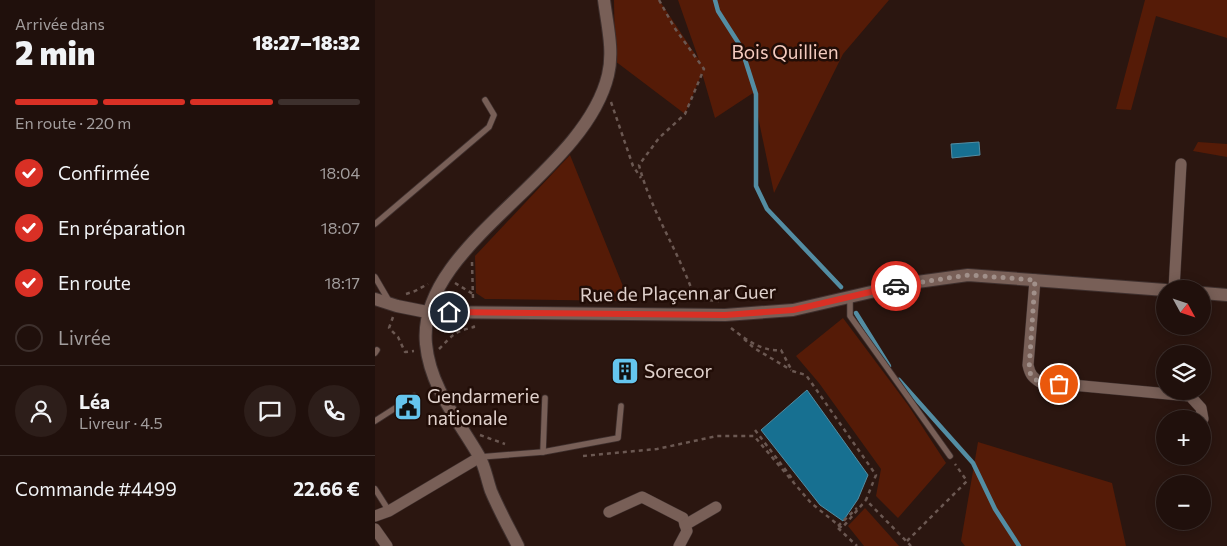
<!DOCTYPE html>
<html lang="fr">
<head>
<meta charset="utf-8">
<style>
	body { margin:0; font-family:Commissioner,sans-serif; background:#2d1e1a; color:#f1f3f6; height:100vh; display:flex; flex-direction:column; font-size:19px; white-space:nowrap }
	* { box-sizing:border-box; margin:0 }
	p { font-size:16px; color:#a29d9d }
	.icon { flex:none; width:28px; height:28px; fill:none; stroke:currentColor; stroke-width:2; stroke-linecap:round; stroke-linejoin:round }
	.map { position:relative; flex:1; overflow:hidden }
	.sheet { display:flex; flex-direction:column; background:#20100c; width:375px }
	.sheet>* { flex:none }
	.needle { width:32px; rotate:130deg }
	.controls { position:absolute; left:781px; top:280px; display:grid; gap:10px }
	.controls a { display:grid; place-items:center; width:55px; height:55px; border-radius:50%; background:#20100c; box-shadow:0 2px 12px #0003,0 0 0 1px #3d302d; font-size:25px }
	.pin { position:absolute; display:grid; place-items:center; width:42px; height:42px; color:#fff; margin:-21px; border:2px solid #fff; border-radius:50%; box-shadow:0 1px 5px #0007 }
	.courier { position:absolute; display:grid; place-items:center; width:50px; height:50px; margin:-25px; border:4px solid #d93025; border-radius:50%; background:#fff; color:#222; box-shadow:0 1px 6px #0007 }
	.head em { font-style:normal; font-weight:800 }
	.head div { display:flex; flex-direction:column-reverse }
	.head { display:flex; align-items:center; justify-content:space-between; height:85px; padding:0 15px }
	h1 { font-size:32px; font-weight:800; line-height:38px }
	.bar { display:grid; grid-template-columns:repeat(4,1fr); gap:8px 5px; align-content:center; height:60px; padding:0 15px }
	.bar i { height:6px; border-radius:4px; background:#3d302d }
	.bar .active { background:#d93025 }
	.bar p { grid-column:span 4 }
	.line { display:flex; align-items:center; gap:12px; padding:0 15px; border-top:1px solid #3d302d }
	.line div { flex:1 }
	.round { display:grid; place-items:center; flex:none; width:52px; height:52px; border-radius:26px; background:#2d1e1a }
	ol { padding:0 15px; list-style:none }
	li { display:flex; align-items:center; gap:15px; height:55px }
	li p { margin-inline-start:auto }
	li .icon { padding:5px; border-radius:50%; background:#d93025; color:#fff; stroke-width:4 }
	li:last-child { color:#a29d9d }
	li i { width:28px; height:28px; border:2px solid #3d302d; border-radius:50% }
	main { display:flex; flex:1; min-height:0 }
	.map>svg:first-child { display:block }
	.green { fill:#551b07 }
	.water { fill:#177091; stroke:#538da3 }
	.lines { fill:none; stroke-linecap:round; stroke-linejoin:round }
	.stream { stroke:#538da3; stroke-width:4.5 }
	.service-casing { stroke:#3f302e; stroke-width:7 }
	.minor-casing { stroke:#3f302e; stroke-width:12 }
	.tertiary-casing { stroke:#3f302e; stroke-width:14 }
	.secondary-casing { stroke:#3f302e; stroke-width:14 }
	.path { stroke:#6b5852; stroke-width:2.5; stroke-dasharray:4 4; stroke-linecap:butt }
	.service { stroke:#785f57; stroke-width:5.5 }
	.minor { stroke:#785f57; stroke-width:11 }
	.tertiary { stroke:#785f57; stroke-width:12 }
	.secondary { stroke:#785f57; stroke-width:12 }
	.done { stroke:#a1908a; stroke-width:5; stroke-dasharray:0 9 }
	.route { stroke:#d93025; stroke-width:6 }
	.labels { text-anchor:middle; stroke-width:5; stroke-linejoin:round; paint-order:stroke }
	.park-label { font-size:19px; fill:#f4cbbf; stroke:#210d07 }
	.street-label { font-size:19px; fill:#e0d1cc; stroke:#210d07 }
	.poi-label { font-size:19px; fill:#e0d1cc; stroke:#210d07; text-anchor:start }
</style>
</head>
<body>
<main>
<section class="sheet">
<div class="head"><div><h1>2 min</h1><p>Arrivée dans</p></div><em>18:27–18:32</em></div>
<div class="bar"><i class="active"></i><i class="active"></i><i class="active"></i><i></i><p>En route · 220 m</p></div>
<ol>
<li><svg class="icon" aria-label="check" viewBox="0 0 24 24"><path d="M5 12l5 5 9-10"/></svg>Confirmée<p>18:04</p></li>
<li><svg class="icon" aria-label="check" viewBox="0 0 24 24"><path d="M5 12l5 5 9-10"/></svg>En préparation<p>18:07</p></li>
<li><svg class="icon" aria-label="check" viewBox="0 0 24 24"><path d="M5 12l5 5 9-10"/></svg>En route<p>18:17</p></li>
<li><i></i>Livrée</li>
</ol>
<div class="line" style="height:90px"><a class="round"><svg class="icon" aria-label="person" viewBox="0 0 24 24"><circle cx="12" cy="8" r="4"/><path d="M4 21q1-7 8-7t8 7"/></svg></a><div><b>Léa</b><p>Livreur · 4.5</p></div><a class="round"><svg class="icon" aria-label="chat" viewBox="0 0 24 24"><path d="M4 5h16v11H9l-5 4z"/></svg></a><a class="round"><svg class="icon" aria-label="phone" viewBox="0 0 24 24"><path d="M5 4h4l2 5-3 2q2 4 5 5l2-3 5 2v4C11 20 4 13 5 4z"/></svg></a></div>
<div class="line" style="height:65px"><div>Commande #4499</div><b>22.66 €</b></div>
</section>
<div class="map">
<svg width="852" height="546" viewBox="0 0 852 546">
	<rect width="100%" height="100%" fill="#2b1610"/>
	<g class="green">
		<path d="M239,0H284L324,60L303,0H514L468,54L399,193L378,93L340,118L327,73L310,114L240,61Z"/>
		<path d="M770,0H852V38L781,16L756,110L741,109Z"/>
		<path d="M823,142L852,144V157L818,151Z"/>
		<path d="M195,155L254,301L116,299H110L101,293L100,256Z"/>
		<path d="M468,318L533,405L571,463L523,518L501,496L506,469L444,383L421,356Z"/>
		<path d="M603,442L737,483L751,546H590L586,541Z"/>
		<path d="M490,508L524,546H489L473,526Z"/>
	</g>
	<g class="water">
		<path d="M604,142L605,155L577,158L576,144Z"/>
		<path d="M432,390L493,475L483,499L468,521L445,505L386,430Z"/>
	</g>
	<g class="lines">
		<g class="stream">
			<path d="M340,0L343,11L366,47L381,94V186L392,209L466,287"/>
			<path d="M481,313L514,366"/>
			<path d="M524,380L598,463L620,509L644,546"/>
		</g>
		<g class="service-casing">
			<g id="service">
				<path d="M0,224L114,127L119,115L110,100"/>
				<path d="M0,277L14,301"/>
				<path d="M475,298V316L575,456"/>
				<path d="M0,353L2,350"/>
				<path d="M0,421L39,396"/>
				<path d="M168,452L243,438L246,406"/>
				<path d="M105,457L168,452L170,398"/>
				<path d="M0,489L14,511"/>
			</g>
		</g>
		<g class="minor-casing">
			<g id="minor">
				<path d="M660,280L653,365C655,374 657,377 665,382L815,396L826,408L828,419"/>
				<path d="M799,289L806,164"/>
				<path d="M234,512L267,497L308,518L312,531L304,546"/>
				<path d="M0,516L14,511L105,457"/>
				<path d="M310,525L341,507"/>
				<path d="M0,529L12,546"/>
			</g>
		</g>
		<g class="tertiary-casing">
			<path id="tertiary" d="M143,546C134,528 124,510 116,491C112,480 110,466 104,456C83,420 55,387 51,344C41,245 209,176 233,75C239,51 232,24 229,0"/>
		</g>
		<g class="secondary-casing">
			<g id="secondary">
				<path d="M828,293L852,295"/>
				<path d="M0,299L22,306L52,312L350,315L418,310L535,283L593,275L790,290"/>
			</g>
		</g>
		<g class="path">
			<path d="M284,0L299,27L329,69L310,114L284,138L264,165C276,212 305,253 320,299L344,301"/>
			<path d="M236,102L258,166L266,178"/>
			<path d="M97,262L98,299"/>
			<path d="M80,283L98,294"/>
			<path d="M31,294L40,291L53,284"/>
			<path d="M18,317L14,328L23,337L30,352L39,351"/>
			<path d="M356,328C370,339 387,352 406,350L417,371L431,375L501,475L491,500L536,546"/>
			<path d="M369,339L379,348L416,370"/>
			<path d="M64,349C78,335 78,332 99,327L98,325"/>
			<path d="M380,430L419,481"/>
			<path d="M105,435L130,444"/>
			<path d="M208,456L282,449L342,436H379L436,503L467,528L491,500"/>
			<path d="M463,526L482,508"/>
			<path d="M463,528L482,546"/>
			<path d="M532,541L592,481L580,464"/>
		</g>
		<use href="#service" class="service"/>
		<use href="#minor" class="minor"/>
		<use href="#tertiary" class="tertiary"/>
		<use href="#secondary" class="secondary"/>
	</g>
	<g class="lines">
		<path class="done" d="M521,286L593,275L660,280L654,370C658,384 671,383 684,384"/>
		<path class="route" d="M74,312L350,315L418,310L521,286"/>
	</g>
	<defs>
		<g id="building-square" transform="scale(1.4375)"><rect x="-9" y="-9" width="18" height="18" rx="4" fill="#65c5ee" stroke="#210d07"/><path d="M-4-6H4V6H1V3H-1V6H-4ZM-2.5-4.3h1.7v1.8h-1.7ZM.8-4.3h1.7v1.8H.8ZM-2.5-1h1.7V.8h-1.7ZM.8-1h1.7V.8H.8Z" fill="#111"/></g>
		<g id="civic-square" transform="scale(1.4375)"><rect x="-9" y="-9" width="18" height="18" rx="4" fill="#65c5ee" stroke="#210d07"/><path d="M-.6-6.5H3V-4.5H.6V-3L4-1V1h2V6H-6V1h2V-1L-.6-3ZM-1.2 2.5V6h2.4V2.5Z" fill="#111"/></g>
	</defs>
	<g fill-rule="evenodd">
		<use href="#building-square" x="250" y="371"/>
		<use href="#civic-square" x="33" y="407"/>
	</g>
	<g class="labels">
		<g class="park-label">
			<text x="410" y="59">Bois Quillien</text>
		</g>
		<g class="street-label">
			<text transform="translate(303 293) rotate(-1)" y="7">Rue de Plaçenn ar Guer</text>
		</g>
		<g class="poi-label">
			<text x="269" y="378">Sorecor</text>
			<text x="52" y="403">Gendarmerie<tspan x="52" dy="22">nationale</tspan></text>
		</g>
	</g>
</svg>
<div class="controls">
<a><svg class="needle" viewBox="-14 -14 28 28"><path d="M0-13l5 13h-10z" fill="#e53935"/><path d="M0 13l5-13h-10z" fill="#a29d9d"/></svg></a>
<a><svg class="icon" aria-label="layers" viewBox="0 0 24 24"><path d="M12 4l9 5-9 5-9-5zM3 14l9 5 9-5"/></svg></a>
<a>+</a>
<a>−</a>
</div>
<div class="pin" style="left:684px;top:384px;background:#ea580c"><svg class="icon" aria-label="bag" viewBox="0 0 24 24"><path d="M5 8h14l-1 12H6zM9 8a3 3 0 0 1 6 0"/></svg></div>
<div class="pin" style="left:74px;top:312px;background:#1f2937"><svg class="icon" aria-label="home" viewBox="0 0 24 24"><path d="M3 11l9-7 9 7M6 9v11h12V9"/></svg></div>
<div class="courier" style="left:521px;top:286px"><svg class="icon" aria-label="car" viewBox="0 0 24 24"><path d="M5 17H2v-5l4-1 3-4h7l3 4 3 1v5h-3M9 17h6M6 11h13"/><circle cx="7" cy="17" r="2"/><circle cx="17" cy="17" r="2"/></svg></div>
</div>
</main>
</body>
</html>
